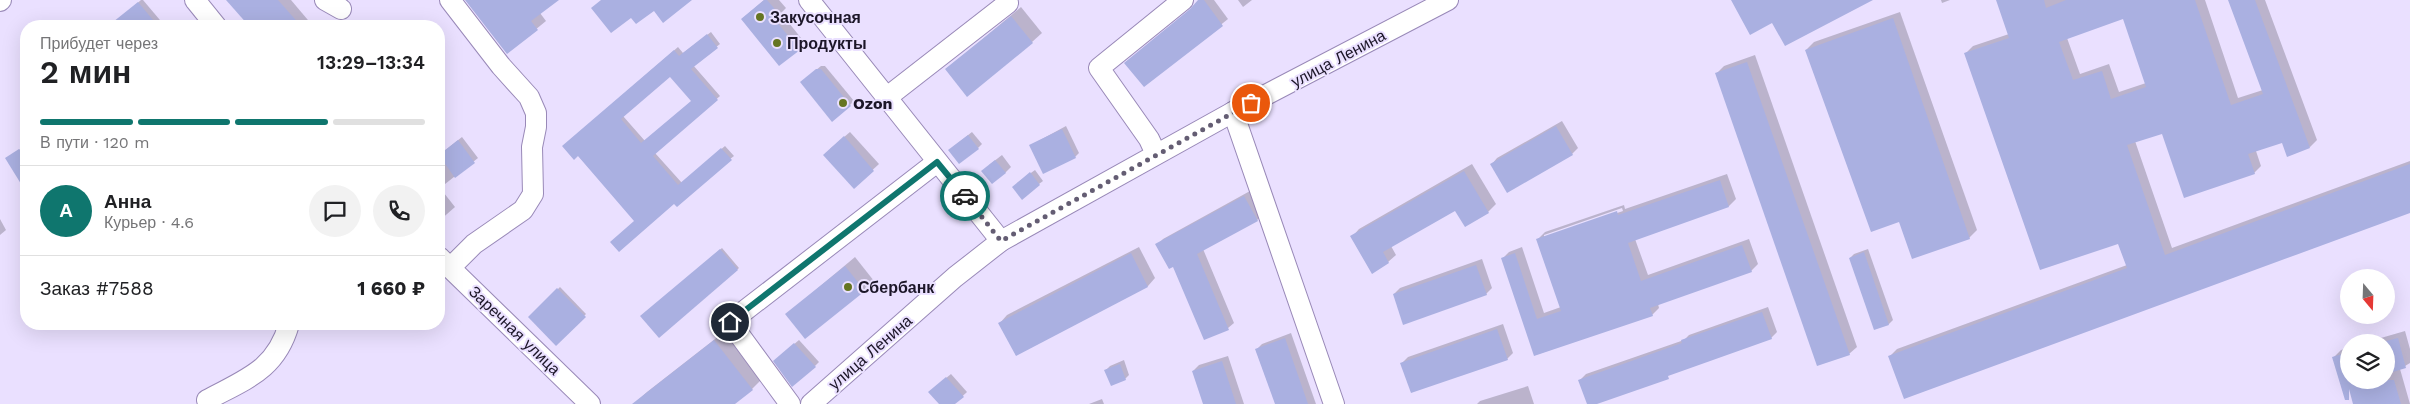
<!DOCTYPE html>
<html lang="ru">
<head>
<meta charset="utf-8">
<style>
	body { margin:0; font-family:"Work Sans",sans-serif; background:#f2f2f2; color:#202124; height:100vh; display:flex; flex-direction:column; font-size:19px; white-space:nowrap }
	* { box-sizing:border-box; margin:0 }
	p { font-size:16px; color:#757577 }
	.icon { flex:none; width:28px; height:28px; fill:none; stroke:currentColor; stroke-width:2; stroke-linecap:round; stroke-linejoin:round }
	.map { position:relative; flex:1; overflow:hidden }
	.details { position:absolute; left:20px; top:20px; width:425px; height:310px; display:flex; flex-direction:column; background:#fff; border-radius:20px; box-shadow:0 5px 20px #0002 }
	.details>* { flex:none }
	.needle { width:32px; rotate:161deg }
	.controls { position:absolute; left:2340px; top:269px; display:grid; gap:10px }
	.controls a { display:grid; place-items:center; width:55px; height:55px; border-radius:50%; background:#fff; box-shadow:0 5px 20px #0002; font-size:25px }
	.pin { position:absolute; display:grid; place-items:center; width:42px; height:42px; color:#fff; margin:-21px; border:2px solid #fff; border-radius:50%; box-shadow:0 1px 5px #0007 }
	.courier { position:absolute; display:grid; place-items:center; width:50px; height:50px; margin:-25px; border:4px solid #0f766e; border-radius:50%; background:#fff; color:#222; box-shadow:0 1px 6px #0007 }
	.headline em { font-style:normal; font-weight:600 }
	.headline div { display:flex; flex-direction:column-reverse }
	.headline { display:flex; align-items:center; justify-content:space-between; height:85px; padding:0 20px }
	h1 { font-size:32px; font-weight:600; line-height:38px }
	.bar { display:grid; grid-template-columns:repeat(4,1fr); gap:8px 5px; align-content:center; height:60px; padding:0 20px }
	.bar i { height:6px; border-radius:4px; background:#e0e0e0 }
	.bar .current { background:#0f766e }
	.bar p { grid-column:span 4 }
	.line { display:flex; align-items:center; gap:12px; padding:0 20px; border-top:1px solid #e0e0e0 }
	.line div { flex:1 }
	.round { display:grid; place-items:center; flex:none; width:52px; height:52px; border-radius:26px; background:#f2f2f2 }
	.map>svg:first-child { display:block }
	.shadow { fill:#0003; fill-rule:evenodd }
	.building { fill:#aab0e1; fill-rule:evenodd }
	.lines { fill:none; stroke-linecap:round; stroke-linejoin:round }
	.minor-casing { stroke:#9989b8; stroke-width:22 }
	.minor { stroke:#fff; stroke-width:20 }
	.done { stroke:#645d73; stroke-width:5; stroke-dasharray:0 9 }
	.route { stroke:#0f766e; stroke-width:6 }
	.poi-dot { fill:#657522; stroke:#eae0ff; stroke-width:2 }
	.labels { text-anchor:middle; stroke-width:4; stroke-linejoin:round; paint-order:stroke }
	.poi-label { font-size:16px; font-weight:bold; fill:#1c1628; stroke:#eae0ff; text-anchor:start }
	.street-label { font-size:16px; fill:#1c1628; stroke:#eae0ff }
</style>
</head>
<body>
<div class="map">
<svg width="2410" height="404" viewBox="0 0 2410 404">
	<rect width="100%" height="100%" fill="#eae0ff"/>
	<g class="shadow">
		<path d="M141,0H143L165,26H122L117,21Z"/>
		<path d="M228,0H291L313,26H250Z"/>
		<path d="M466,0H557L540,13L546,21L507,53Z"/>
		<path d="M764,0H779L786,8L781,13L805,43L799,49L742,19Z"/>
		<path d="M1201,0H1214L1228,19L1144,86Z"/>
		<path d="M1238,0H1252L1243,7Z"/>
		<path d="M1941,0H1950L1942,3Z"/>
		<path d="M1997,0H2205L2238,98L2263,90L2230,0H2265L2317,140L2310,147L2282,141L2256,151L2261,166L2254,173L2162,132L2135,141L2172,248L2410,161V211L1890,356L1897,349L2127,265L2119,242L1965,54L1973,46L2009,34ZM2124,17L2146,83L2119,92L2109,64L2080,74L2067,38Z"/>
		<path d="M1021,7L1042,33L1032,42L947,69Z"/>
		<path d="M1900,12L1977,230L1969,238L1899,221L1806,50L1814,42Z"/>
		<path d="M711,32L720,44L693,65L720,96L655,153L682,183L725,146L734,156L674,202L636,221L567,143L678,47L683,53ZM670,75L693,101L645,141L623,116Z"/>
		<path d="M1755,55L1857,347L1849,354L1716,74L1724,66Z"/>
		<path d="M821,66H825L854,101L850,105L805,79Z"/>
		<path d="M1562,121L1578,148L1572,154L1492,164L1497,158Z"/>
		<path d="M1066,126L1079,153L1075,157L1031,145Z"/>
		<path d="M850,132L879,164L854,187L830,149Z"/>
		<path d="M972,132L982,144L978,148L954,146Z"/>
		<path d="M462,137L478,158L440,188L455,207L439,221V155Z"/>
		<path d="M26,145V177L20,180L7,158Z"/>
		<path d="M1002,155L1011,167L1005,173L989,165Z"/>
		<path d="M1472,164L1496,204L1488,212L1456,209L1391,246L1396,255L1388,262L1352,237L1359,229Z"/>
		<path d="M1035,170L1043,181L1039,184L1017,183Z"/>
		<path d="M1727,174L1736,199L1729,206L1635,239L1648,275L1749,239L1758,264L1751,271L1658,304L1659,308L1652,315L1535,355L1502,259L1509,252L1522,247L1544,313L1561,307L1538,239L1545,232L1624,205L1625,209ZM1622,208L1623,211L1544,238V235Z"/>
		<path d="M1250,191L1263,214L1257,220L1203,249L1234,323L1228,328L1205,339L1174,265L1157,245L1163,239Z"/>
		<path d="M0,219L6,230L0,235Z"/>
		<path d="M1139,247L1155,278L1148,286L1016,355L1000,323L1007,315Z"/>
		<path d="M722,248L739,268L659,336L642,316Z"/>
		<path d="M1868,249L1893,320L1889,324L1875,329L1850,258L1854,254Z"/>
		<path d="M855,257L874,281L864,290L787,314Z"/>
		<path d="M1482,259L1492,288L1486,294H1394L1400,288Z"/>
		<path d="M560,287L586,314L556,344L530,317Z"/>
		<path d="M1768,307L1777,332L1771,338L1588,404L1580,380L1586,374L1684,340L1689,335Z"/>
		<path d="M1503,324L1513,353L1507,359L1402,363L1408,357Z"/>
		<path d="M2405,331L2410,349V363L2400,369L2410,404H2354L2349,385L2334,357L2341,350L2349,348V380H2386V342H2367Z"/>
		<path d="M724,332L761,380L752,389L733,404H640L637,401L647,392Z"/>
		<path d="M1291,333L1316,404H1276L1256,350L1262,344Z"/>
		<path d="M799,340L819,362L815,366L779,357Z"/>
		<path d="M1228,356L1244,404H1204L1193,371L1199,365Z"/>
		<path d="M1124,360L1129,375L1125,379L1106,370L1110,366Z"/>
		<path d="M951,374L967,392L954,404H940L934,388Z"/>
		<path d="M1528,386L1534,404H1477L1480,401Z"/>
		<path d="M1102,399L1104,404H1089Z"/>
	</g>
	<g class="building">
		<path d="M226,0H278L301,26H249Z"/>
		<path d="M465,0H559L531,21L538,30L507,54Z"/>
		<path d="M601,0H692L663,23L654,11L636,24L631,18L611,33L591,8Z"/>
		<path d="M764,0H767L780,15L775,20L800,50L779,66L741,19Z"/>
		<path d="M1198,0H1204L1223,26L1144,87L1124,63L1190,9Z"/>
		<path d="M1731,0H1873L1785,46L1772,23L1750,35Z"/>
		<path d="M1996,0H2044L2046,8L2066,0H2195L2231,105L2263,94L2228,0H2255L2310,148L2287,157L2282,143L2248,154L2255,174L2184,198L2162,134L2127,145L2165,255L2410,164V213L1904,399L1888,356L2127,268L2118,244L2040,270L1964,53L2009,38ZM2123,19L2146,87L2111,99L2102,71L2073,80L2059,42Z"/>
		<path d="M138,2L158,26H108Z"/>
		<path d="M1011,16L1033,43L967,97L945,69Z"/>
		<path d="M1893,18L1970,239L1912,259L1899,222L1871,232L1805,50Z"/>
		<path d="M707,34L718,48L691,69L718,100L653,156L678,185L721,148L732,160L677,207L674,204L619,252L610,242L634,221L578,156L574,160L562,146L674,50L679,56ZM670,77L691,101L641,143L621,119Z"/>
		<path d="M1747,62L1850,355L1817,366L1715,73Z"/>
		<path d="M816,69H821L851,106L832,122L800,82Z"/>
		<path d="M1556,126L1573,155L1507,193L1490,164Z"/>
		<path d="M1062,129L1076,158L1043,174L1029,145Z"/>
		<path d="M968,135L979,149L959,164L948,150Z"/>
		<path d="M844,136L874,171L854,189L823,155Z"/>
		<path d="M458,140L475,163L455,178L439,155Z"/>
		<path d="M19,149L26,160V192L5,158Z"/>
		<path d="M995,160L1006,173L992,184L981,171Z"/>
		<path d="M1464,171L1489,213L1465,227L1455,211L1383,252L1389,263L1372,274L1350,236Z"/>
		<path d="M1030,172L1040,185L1022,200L1012,187Z"/>
		<path d="M1720,180L1729,207L1628,243L1641,281L1742,245L1752,272L1650,308L1653,316L1534,356L1501,258L1515,253L1537,319L1561,311L1536,239L1617,211L1618,215Z"/>
		<path d="M1244,196L1258,221L1197,254L1229,330L1204,340L1173,267L1169,269L1155,244Z"/>
		<path d="M720,249L738,270L659,338L640,316Z"/>
		<path d="M1864,252L1889,325L1874,330L1849,258Z"/>
		<path d="M1131,253L1148,287L1016,356L998,323Z"/>
		<path d="M1476,265L1487,295L1403,325L1393,294Z"/>
		<path d="M845,266L865,291L805,339L785,314Z"/>
		<path d="M557,288L586,317L556,346L528,317Z"/>
		<path d="M1762,312L1772,339L1668,376L1669,379L1597,404H1587L1578,380L1682,343L1681,340Z"/>
		<path d="M1497,329L1508,360L1411,393L1400,363Z"/>
		<path d="M1285,338L1308,404H1275L1255,349Z"/>
		<path d="M2398,338L2406,368L2386,374V341Z"/>
		<path d="M714,340L753,390L735,404H632Z"/>
		<path d="M794,343L816,367L792,387L773,361Z"/>
		<path d="M2349,352V380H2394L2401,404H2353L2349,389V400H2345L2332,357Z"/>
		<path d="M1222,361L1236,404H1203L1192,371Z"/>
		<path d="M1120,364L1126,380L1111,386L1104,370Z"/>
		<path d="M946,377L964,397L955,404H939L928,392Z"/>
	</g>
	<g class="lines">
		<g class="minor-casing">
			<g id="minor">
				<path d="M195,0L216,26"/>
				<path d="M325,0L341,9"/>
				<path d="M450,0L501,66L529,97L536,113V127L532,147L533,194L523,210L474,244L451,267"/>
				<path d="M809,0L1001,241"/>
				<path d="M0,1L1,0"/>
				<path d="M886,98L1008,3"/>
				<path d="M1233,112L1334,404"/>
				<path d="M1156,154L1149,139L1099,68L1183,0"/>
				<path d="M439,257L590,404"/>
				<path d="M207,400C246,379 276,370 289,324"/>
				<path d="M790,404L730,322L937,162"/>
				<path d="M811,404L955,277L1001,241L1233,112L1448,0"/>
			</g>
		</g>
		<use href="#minor" class="minor"/>
	</g>
	<g class="lines">
		<path class="done" d="M965,196L1001,241L1251,103"/>
		<path class="route" d="M730,322L937,162L965,196"/>
	</g>
	<g class="poi-dot">
		<circle cx="760" cy="17" r="5"/>
		<circle cx="777" cy="43" r="5"/>
		<circle cx="843" cy="103" r="5"/>
		<circle cx="848" cy="287" r="5"/>
	</g>
	<g class="labels">
		<g class="poi-label">
			<text x="770" y="23">Закусочная</text>
			<text x="787" y="49">Продукты</text>
			<text x="853" y="109">Ozon</text>
			<text x="858" y="293">Сбербанк</text>
		</g>
		<g class="street-label">
			<text transform="translate(1338 58) rotate(-28)" y="6">улица Ленина</text>
			<text transform="translate(515 330) rotate(44)" y="6">Заречная улица</text>
			<text transform="translate(870 352) rotate(-41)" y="6">улица Ленина</text>
		</g>
	</g>
</svg>
<div class="controls">
<a><svg class="needle" viewBox="-14 -14 28 28"><path d="M0-13l5 13h-10z" fill="#e53935"/><path d="M0 13l5-13h-10z" fill="#757577"/></svg></a>
<a><svg class="icon" aria-label="layers" viewBox="0 0 24 24"><path d="M12 4l9 5-9 5-9-5zM3 14l9 5 9-5"/></svg></a>
</div>
<div class="pin" style="left:1251px;top:103px;background:#ea580c"><svg class="icon" aria-label="bag" viewBox="0 0 24 24"><path d="M5 8h14l-1 12H6zM9 8a3 3 0 0 1 6 0"/></svg></div>
<div class="pin" style="left:730px;top:322px;background:#1f2937"><svg class="icon" aria-label="home" viewBox="0 0 24 24"><path d="M3 11l9-7 9 7M6 9v11h12V9"/></svg></div>
<div class="courier" style="left:965px;top:196px"><svg class="icon" aria-label="car" viewBox="0 0 24 24"><path d="M5 17H2v-5l4-1 3-4h7l3 4 3 1v5h-3M9 17h6M6 11h13"/><circle cx="7" cy="17" r="2"/><circle cx="17" cy="17" r="2"/></svg></div>
<section class="details">
<div class="headline"><div><h1>2 мин</h1><p>Прибудет через</p></div><em>13:29–13:34</em></div>
<div class="bar"><i class="current"></i><i class="current"></i><i class="current"></i><i></i><p>В пути · 120 m</p></div>
<div class="line" style="height:90px"><b class="round" style="background:#0f766e;color:#fff">А</b><div><b>Анна</b><p>Курьер · 4.6</p></div><a class="round"><svg class="icon" aria-label="chat" viewBox="0 0 24 24"><path d="M4 5h16v11H9l-5 4z"/></svg></a><a class="round"><svg class="icon" aria-label="phone" viewBox="0 0 24 24"><path d="M5 4h4l2 5-3 2q2 4 5 5l2-3 5 2v4C11 20 4 13 5 4z"/></svg></a></div>
<div class="line" style="height:65px"><div>Заказ #7588</div><b>1 660 ₽</b></div>
</section>
</div>
</body>
</html>
